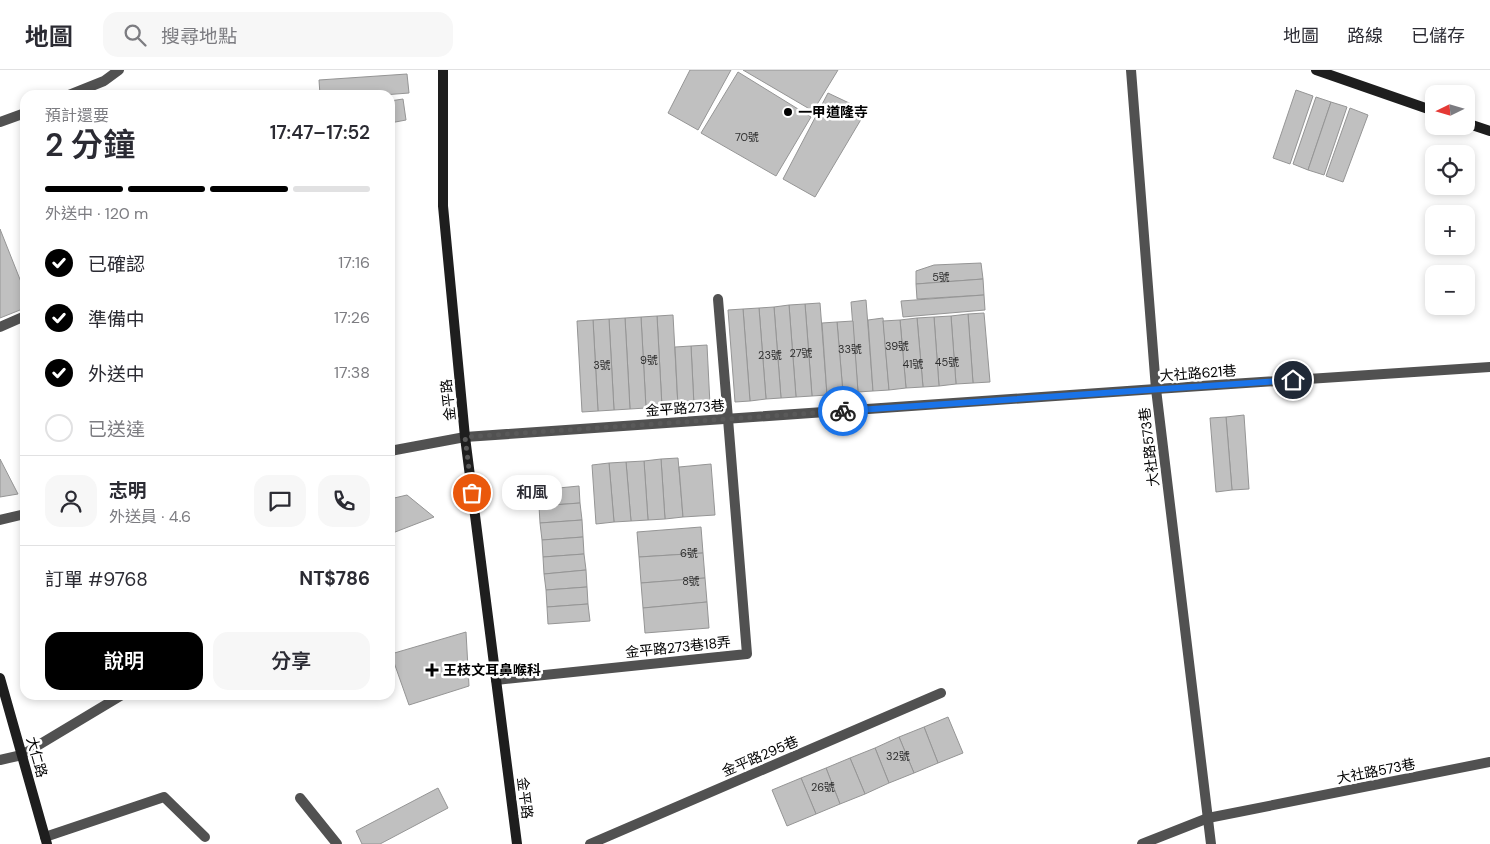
<!DOCTYPE html>
<html lang="zh-TW">
<head>
<meta charset="utf-8">
<style>
	body { margin:0; font-family:"DM Sans","Noto Sans TC",sans-serif; background:#f7f7f7; color:#2b2b33; height:100vh; display:flex; flex-direction:column; font-size:19px; white-space:nowrap }
	* { box-sizing:border-box; margin:0 }
	p { font-size:16px; color:#7c7c81 }
	.icon { flex:none; width:28px; height:28px; fill:none; stroke:currentColor; stroke-width:2; stroke-linecap:round; stroke-linejoin:round }
	.map { position:relative; flex:1; overflow:hidden }
	.drawer { position:absolute; left:20px; top:20px; width:375px; height:610px; display:flex; flex-direction:column; background:#fff; border-radius:15px; box-shadow:0 2px 8px #0003 }
	.drawer>* { flex:none }
	.needle { width:32px; rotate:265deg }
	.fabs { position:absolute; left:1425px; top:15px; display:grid; gap:10px }
	.fabs a { display:grid; place-items:center; width:50px; height:50px; border-radius:10px; background:#fff; box-shadow:0 2px 8px #0003; font-size:25px }
	.pin { position:absolute; display:grid; place-items:center; width:42px; height:42px; color:#fff; margin:-21px; border:2px solid #fff; border-radius:50%; box-shadow:0 1px 5px #0007 }
	.courier { position:absolute; display:grid; place-items:center; width:50px; height:50px; margin:-25px; border:4px solid #1a73e8; border-radius:50%; background:#fff; color:#222; box-shadow:0 1px 6px #0007 }
	.bubble { position:absolute; height:35px; border-radius:15px; background:#fff; box-shadow:0 2px 8px #0003; font-size:16px; font-weight:600; line-height:35px; text-align:center }
	.headline em { font-style:normal; font-weight:600 }
	.headline div { display:flex; flex-direction:column-reverse }
	.headline { display:flex; align-items:center; justify-content:space-between; height:85px; padding:0 25px }
	h1 { font-size:32px; font-weight:600; line-height:38px }
	.bar { display:grid; grid-template-columns:repeat(4,1fr); gap:8px 5px; align-content:center; height:60px; padding:0 25px }
	.bar i { height:6px; border-radius:4px; background:#e1e1e2 }
	.bar .current { background:#000 }
	.bar p { grid-column:span 4 }
	.line { display:flex; align-items:center; gap:12px; padding:0 25px; border-top:1px solid #e1e1e2 }
	.line div { flex:1 }
	.round { display:grid; place-items:center; flex:none; width:52px; height:52px; border-radius:15px; background:#f7f7f7 }
	ol { padding:0 25px; list-style:none }
	li { display:flex; align-items:center; gap:15px; height:55px }
	li p { margin-inline-start:auto }
	li .icon { padding:5px; border-radius:50%; background:#000; color:#fff; stroke-width:4 }
	li:last-child { color:#7c7c81 }
	li i { width:28px; height:28px; border:2px solid #e1e1e2; border-radius:50% }
	.cta { display:flex; gap:10px; margin-top:auto; padding:10px 25px }
	.cta a { flex:1; height:58px; border-radius:15px; background:#000; color:#fff; font-size:20px; font-weight:600; line-height:58px; text-align:center }
	.cta a+a { background:#f7f7f7; color:#2b2b33 }
	header { display:flex; align-items:center; gap:30px; box-sizing:border-box; height:70px; padding:0 25px; background:#fff; border-bottom:1px solid #e1e1e2 }
	header strong { font-size:24px }
	nav { display:flex; gap:28px; margin-inline-start:auto; font-size:18px }
	.search { width:350px; height:45px; background:#f7f7f7; display:flex; align-items:center; gap:12px; box-sizing:border-box; padding:0 18px; border-radius:15px; color:#7c7c81; font-size:19px }
	.map>svg:first-child { display:block }
	.building { fill:#c0c0c0; stroke:#959595 }
	.lines { fill:none; stroke-linecap:round; stroke-linejoin:round }
	.lane { stroke:#515151; stroke-width:10 }
	.street { stroke:#515151; stroke-width:10 }
	.secondary { stroke:#1e1e1e; stroke-width:10 }
	.done { stroke:#595959; stroke-width:5; stroke-dasharray:0 9 }
	.route { stroke:#1a73e8; stroke-width:6 }
	.poi-dot { fill:#000; stroke:#fff; stroke-width:2 }
	.labels { text-anchor:middle; stroke-width:5; stroke-linejoin:round; paint-order:stroke }
	.number-label { font-size:11px; fill:#303030 }
	.poi-label { font-size:14px; font-weight:bold; fill:#000; stroke:#fff; text-anchor:start }
	.street-label { font-size:14px; fill:#000; stroke:#fff }
</style>
</head>
<body>
<header>
<strong>地圖</strong>
<div class="search"><svg class="icon" aria-label="search" viewBox="0 0 24 24"><circle cx="10" cy="10" r="6"/><path d="M15 15l6 6"/></svg>搜尋地點</div>
<nav><a>地圖</a><a>路線</a><a>已儲存</a></nav>
</header>
<div class="map">
<svg width="1490" height="774" viewBox="0 0 1490 774">
	<rect width="100%" height="100%" fill="#fff"/>
	<g class="building">
		<path d="M690,0H731L698,60L668,43Z"/>
		<path d="M743,0H838L813,41Z"/>
		<path d="M738,2L811,47L776,106L701,63Z"/>
		<path d="M407,4L409,23L383,25H320L319,10Z"/>
		<path d="M1296,20L1313,26L1290,94L1273,88Z"/>
		<path d="M828,23L866,41L815,127L783,109Z"/>
		<path d="M1316,27L1331,32L1308,100L1293,94Z"/>
		<path d="M403,29L406,50L390,53V31Z"/>
		<path d="M1331,32L1347,37L1324,105L1308,100Z"/>
		<path d="M1350,38L1368,45L1343,112L1326,106Z"/>
		<path d="M0,159L25,222V238L0,248Z"/>
		<path d="M981,193L983,209L916,214V201L934,195Z"/>
		<path d="M983,209L984,225L917,229L916,214Z"/>
		<path d="M984,225L985,240L903,247L901,231Z"/>
		<path d="M866,230L873,321L858,322L851,232Z"/>
		<path d="M820,233L827,325L812,326L805,234Z"/>
		<path d="M805,234L812,326L796,327L789,235Z"/>
		<path d="M789,235L796,327L781,328L774,237Z"/>
		<path d="M774,237L781,328L766,329L759,238Z"/>
		<path d="M759,238L766,329L750,331L743,239Z"/>
		<path d="M743,239L750,331L735,332L728,240Z"/>
		<path d="M984,243L990,312L973,313L968,244Z"/>
		<path d="M968,244L973,313L956,314L951,246Z"/>
		<path d="M673,245L678,337H662L657,246Z"/>
		<path d="M657,246L662,337L646,338L641,247Z"/>
		<path d="M951,246L956,314L939,316L934,247Z"/>
		<path d="M641,247L646,338L630,339L625,248Z"/>
		<path d="M934,247L939,316L923,317L917,248Z"/>
		<path d="M625,248L630,339L614,340L609,249Z"/>
		<path d="M883,248L889,320L873,321L868,250Z"/>
		<path d="M917,248L923,317L906,318L900,250Z"/>
		<path d="M609,249L614,340L598,341L593,250Z"/>
		<path d="M593,250L598,341L582,342L577,251Z"/>
		<path d="M900,250L906,318L889,320L883,251Z"/>
		<path d="M853,251L858,322L843,323L837,252Z"/>
		<path d="M837,252L843,323L827,325L822,253Z"/>
		<path d="M707,275L710,335L694,336L691,276Z"/>
		<path d="M691,276L694,336L678,337L675,277Z"/>
		<path d="M1244,345L1249,419L1232,420L1226,347Z"/>
		<path d="M1226,347L1232,420L1216,422L1210,348Z"/>
		<path d="M678,388L683,447L665,449L661,389Z"/>
		<path d="M0,389L18,424L0,427Z"/>
		<path d="M661,389L665,449L648,450L644,391Z"/>
		<path d="M644,391L648,450L631,451L626,392Z"/>
		<path d="M626,392L631,451L614,452L609,393Z"/>
		<path d="M609,393L614,452L596,454L592,395Z"/>
		<path d="M711,394L715,445L683,447L679,397Z"/>
		<path d="M579,416L580,433L539,436L538,420Z"/>
		<path d="M407,425L434,447L390,464V429Z"/>
		<path d="M580,433L582,450L540,453L539,436Z"/>
		<path d="M582,450L583,467L542,470L540,453Z"/>
		<path d="M701,457L703,483L639,487L637,462Z"/>
		<path d="M583,467L584,484L543,487L542,470Z"/>
		<path d="M703,483L705,508L641,513L639,487Z"/>
		<path d="M584,484L586,500L544,504L543,487Z"/>
		<path d="M586,500L587,517L546,520L544,504Z"/>
		<path d="M705,508L707,532L643,538L641,513Z"/>
		<path d="M587,517L588,534L547,537L546,520Z"/>
		<path d="M707,532L709,558L645,563L643,538Z"/>
		<path d="M588,534L590,551L548,554L547,537Z"/>
		<path d="M466,562L469,616L409,635L391,584Z"/>
		<path d="M948,647L963,683L938,693L924,657Z"/>
		<path d="M924,657L938,693L914,703L899,667Z"/>
		<path d="M899,667L914,703L889,713L875,678Z"/>
		<path d="M875,678L889,713L865,724L850,688Z"/>
		<path d="M850,688L865,724L840,734L826,698Z"/>
		<path d="M826,698L840,734L816,744L801,708Z"/>
		<path d="M801,708L816,744L787,756L772,720Z"/>
		<path d="M438,718L448,738L380,774H362L356,761Z"/>
	</g>
	<g class="lines">
		<g class="lane">
			<path d="M69,25L104,11L119,0"/>
			<path d="M0,52L25,43"/>
			<path d="M718,229L728,349"/>
			<path d="M0,257L25,246"/>
			<path d="M1156,319L1490,297"/>
			<path d="M0,690L22,685L122,625"/>
			<path d="M300,728L337,774"/>
			<path d="M45,767L164,727L205,767"/>
			<path d="M590,774L941,623"/>
		</g>
		<g class="street">
			<path d="M1131,0L1156,319L1211,774"/>
			<path d="M390,381L465,367L1156,319"/>
			<path d="M0,450L25,444"/>
			<path d="M496,610L747,584L728,349"/>
			<path d="M1142,774L1208,748L1490,692"/>
		</g>
		<g class="secondary">
			<path d="M443,0V136L465,367L517,774"/>
			<path d="M1316,0L1434,41"/>
			<path d="M1466,53L1490,61"/>
			<path d="M0,608L47,774"/>
		</g>
	</g>
	<g class="lines">
		<path class="done" d="M472,423L465,367L843,341"/>
		<path class="route" d="M843,341L1293,310"/>
	</g>
	<g class="poi-dot">
		<circle cx="788" cy="42" r="5"/>
		<path d="M429.5 592.5h5v5h5v5h-5v5h-5v-5h-5v-5h5z"/>
	</g>
	<g class="labels">
		<g class="number-label">
			<text x="747" y="71">70號</text>
			<text x="941" y="211">5號</text>
			<text x="897" y="280">39號</text>
			<text x="850" y="283">33號</text>
			<text x="801" y="287">27號</text>
			<text x="770" y="289">23號</text>
			<text x="649" y="294">9號</text>
			<text x="947" y="296">45號</text>
			<text x="913" y="298">41號</text>
			<text x="602" y="299">3號</text>
			<text x="689" y="487">6號</text>
			<text x="691" y="515">8號</text>
			<text x="898" y="690">32號</text>
			<text x="823" y="721">26號</text>
		</g>
		<g class="poi-label">
			<text x="798" y="47">一甲道隆寺</text>
			<text x="443" y="605">王枝文耳鼻喉科</text>
		</g>
		<g class="street-label">
			<text transform="translate(1198 303) rotate(-4)" y="5">大社路621巷</text>
			<text transform="translate(448 330) rotate(-96)" y="5">金平路</text>
			<text transform="translate(685 338) rotate(-4)" y="5">金平路273巷</text>
			<text transform="translate(1149 377) rotate(-97)" y="5">大社路573巷</text>
			<text transform="translate(678 577) rotate(-6)" y="5">金平路273巷18弄</text>
			<text transform="translate(760 686) rotate(-23)" y="5">金平路295巷</text>
			<text transform="translate(37 687) rotate(74)" y="5">大仁路</text>
			<text transform="translate(1376 701) rotate(-11)" y="5">大社路573巷</text>
			<text transform="translate(525 728) rotate(83)" y="5">金平路</text>
		</g>
	</g>
</svg>
<div class="fabs">
<a><svg class="needle" viewBox="-14 -14 28 28"><path d="M0-13l5 13h-10z" fill="#e53935"/><path d="M0 13l5-13h-10z" fill="#7c7c81"/></svg></a>
<a><svg class="icon" aria-label="locate" viewBox="0 0 24 24"><circle cx="12" cy="12" r="6"/><path d="M12 2v4M12 18v4M2 12h4M18 12h4"/></svg></a>
<a>+</a>
<a>−</a>
</div>
<div class="pin" style="left:472px;top:423px;background:#ea580c"><svg class="icon" aria-label="bag" viewBox="0 0 24 24"><path d="M5 8h14l-1 12H6zM9 8a3 3 0 0 1 6 0"/></svg></div>
<div class="pin" style="left:1293px;top:310px;background:#1f2937"><svg class="icon" aria-label="home" viewBox="0 0 24 24"><path d="M3 11l9-7 9 7M6 9v11h12V9"/></svg></div>
<div class="courier" style="left:843px;top:341px"><svg class="icon" aria-label="bike" viewBox="0 0 24 24"><circle cx="6" cy="16" r="4"/><circle cx="18" cy="16" r="4"/><path d="M6 16l4-8h5l3 8M10 8l3 8H6M13 5h3"/></svg></div>
<div class="bubble" style="left:502px;top:405px;width:60px">和風</div>
<section class="drawer">
<div class="headline"><div><h1>2 分鐘</h1><p>預計還要</p></div><em>17:47–17:52</em></div>
<div class="bar"><i class="current"></i><i class="current"></i><i class="current"></i><i></i><p>外送中 · 120 m</p></div>
<ol>
<li><svg class="icon" aria-label="check" viewBox="0 0 24 24"><path d="M5 12l5 5 9-10"/></svg>已確認<p>17:16</p></li>
<li><svg class="icon" aria-label="check" viewBox="0 0 24 24"><path d="M5 12l5 5 9-10"/></svg>準備中<p>17:26</p></li>
<li><svg class="icon" aria-label="check" viewBox="0 0 24 24"><path d="M5 12l5 5 9-10"/></svg>外送中<p>17:38</p></li>
<li><i></i>已送達</li>
</ol>
<div class="line" style="height:90px"><a class="round"><svg class="icon" aria-label="person" viewBox="0 0 24 24"><circle cx="12" cy="8" r="4"/><path d="M4 21q1-7 8-7t8 7"/></svg></a><div><b>志明</b><p>外送員 · 4.6</p></div><a class="round"><svg class="icon" aria-label="chat" viewBox="0 0 24 24"><path d="M4 5h16v11H9l-5 4z"/></svg></a><a class="round"><svg class="icon" aria-label="phone" viewBox="0 0 24 24"><path d="M5 4h4l2 5-3 2q2 4 5 5l2-3 5 2v4C11 20 4 13 5 4z"/></svg></a></div>
<div class="line" style="height:65px"><div>訂單 #9768</div><b>NT$786</b></div>
<div class="cta"><a>說明</a><a>分享</a></div>
</section>
</div>
</body>
</html>
